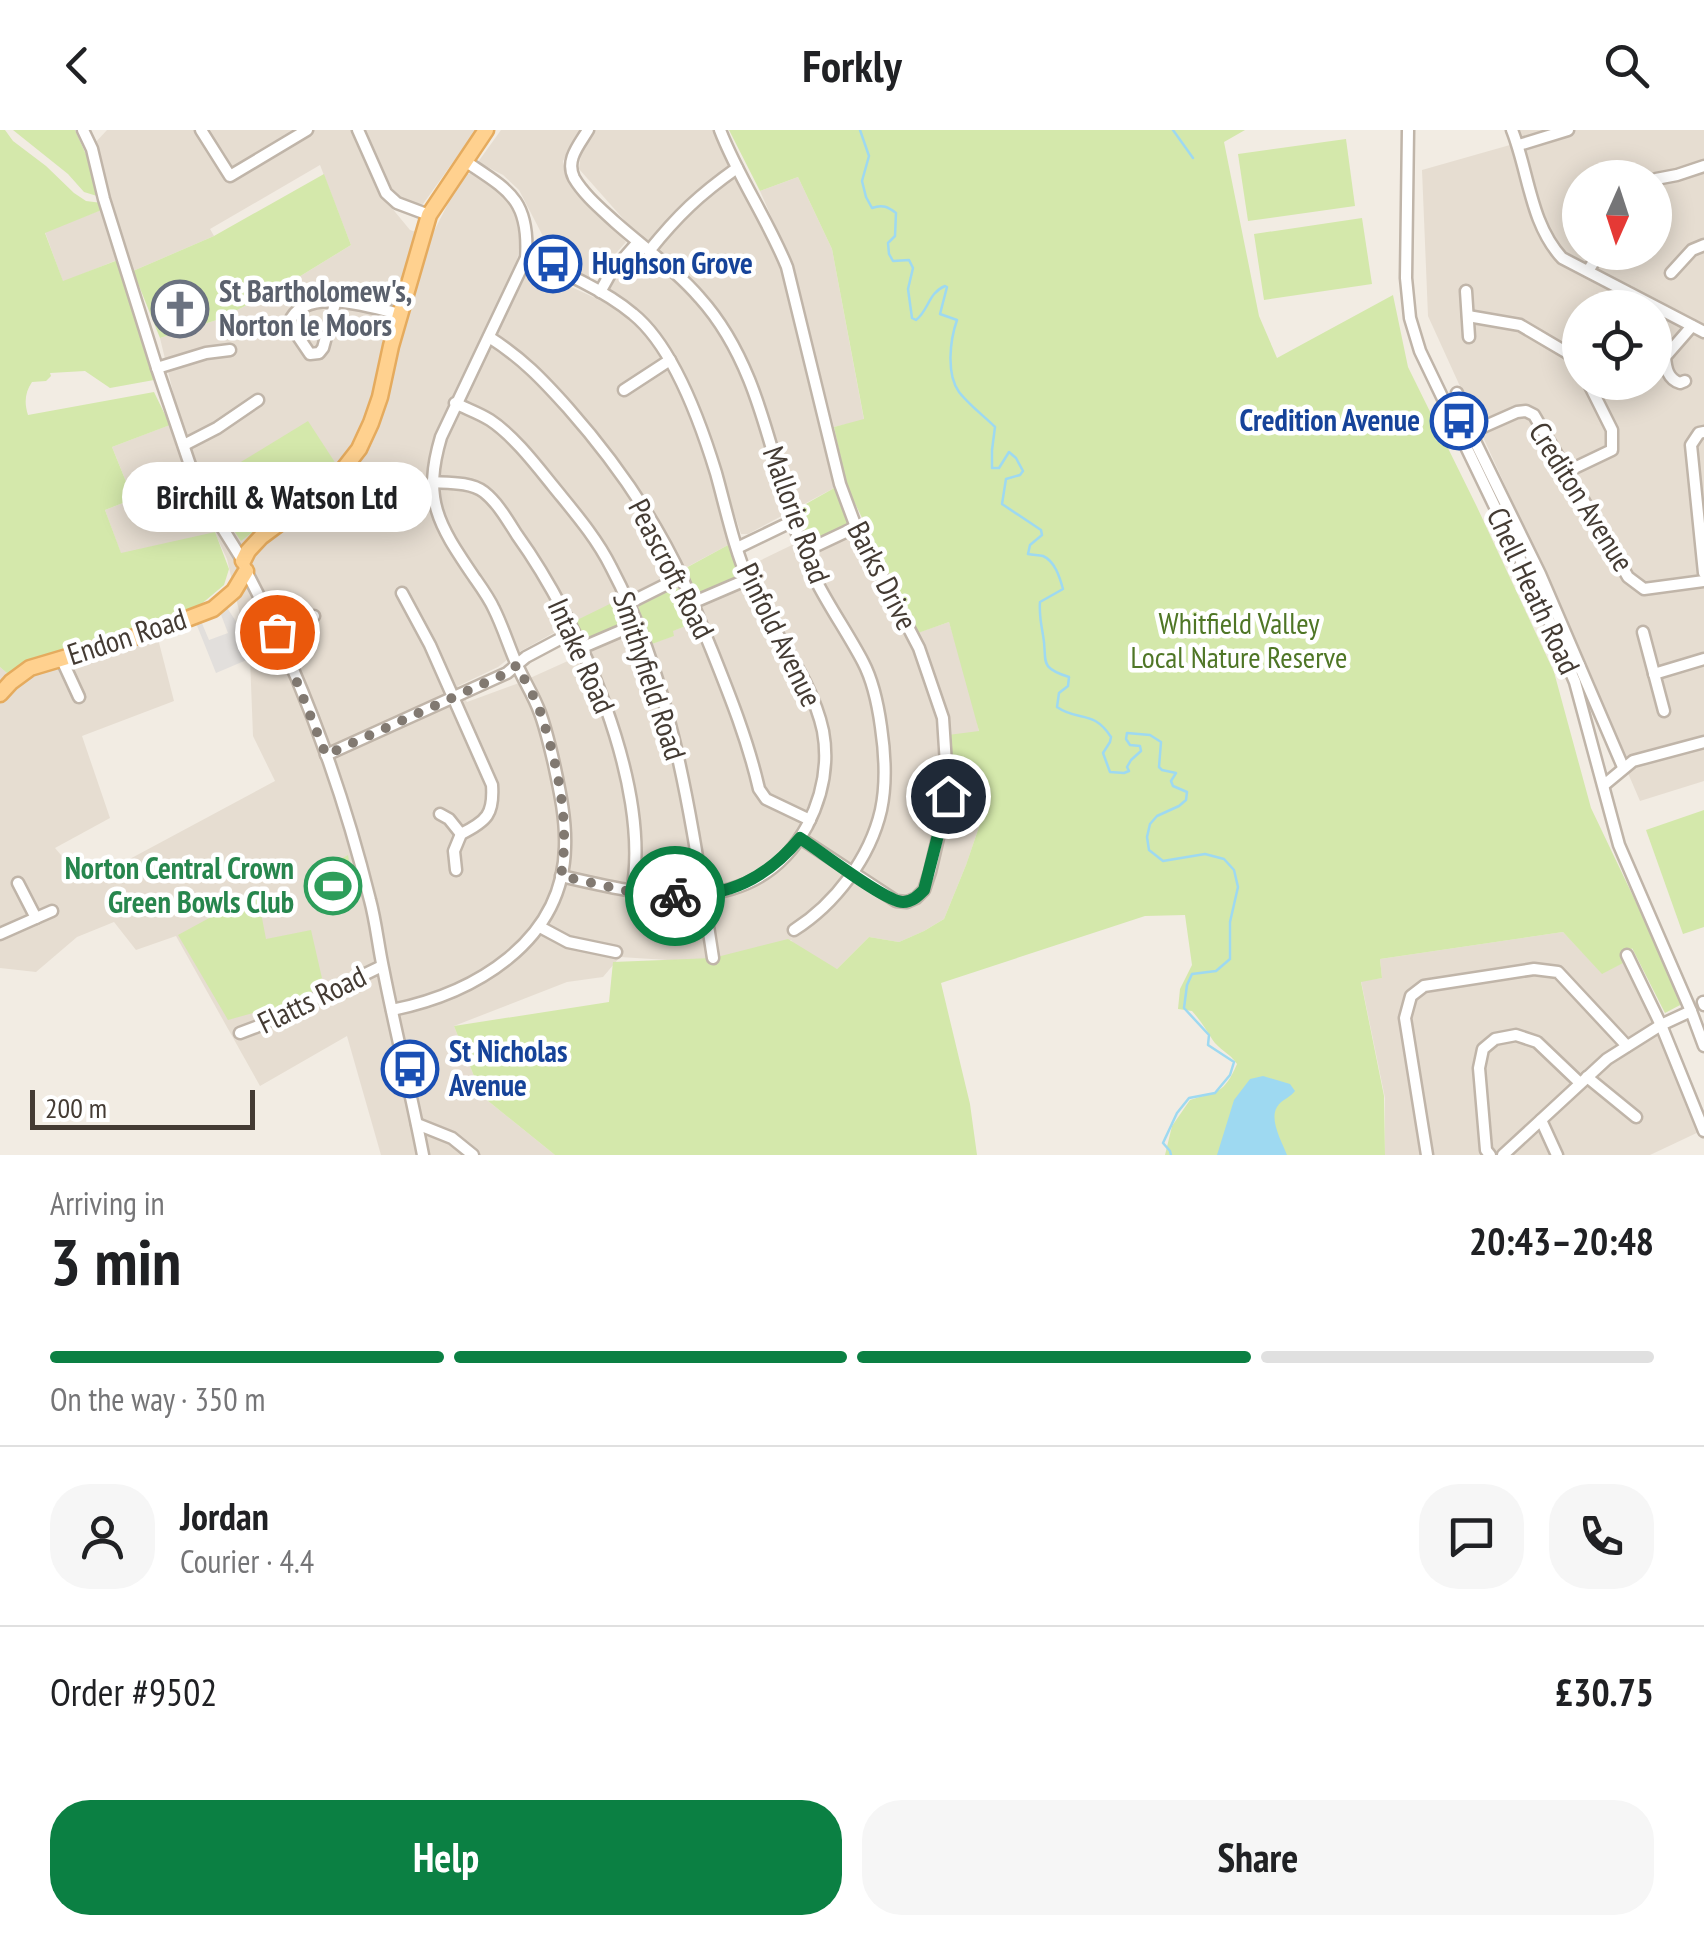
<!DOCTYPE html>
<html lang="en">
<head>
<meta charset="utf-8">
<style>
	body { margin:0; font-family:"PT Sans Narrow",sans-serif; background:#f6f6f6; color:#202124; height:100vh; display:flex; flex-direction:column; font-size:38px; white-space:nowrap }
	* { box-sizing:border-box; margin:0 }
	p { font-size:32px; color:#757577 }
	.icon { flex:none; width:55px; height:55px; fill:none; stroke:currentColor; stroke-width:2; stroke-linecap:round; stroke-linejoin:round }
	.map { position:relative; height:1025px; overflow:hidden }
	.sheet { display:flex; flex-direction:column; background:#fff; flex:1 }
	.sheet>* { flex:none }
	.needle { width:65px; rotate:183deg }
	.tools { position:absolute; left:1562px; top:30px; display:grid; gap:20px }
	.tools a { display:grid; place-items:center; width:110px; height:110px; border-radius:50%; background:#fff; box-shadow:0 5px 25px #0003; font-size:50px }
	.scale { position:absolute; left:30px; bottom:25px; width:225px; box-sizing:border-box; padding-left:10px; border:5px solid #443b33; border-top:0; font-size:28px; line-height:35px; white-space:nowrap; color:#443b33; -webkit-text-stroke:8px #fff; paint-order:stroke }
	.pin { position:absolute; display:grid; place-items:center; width:85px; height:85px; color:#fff; margin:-42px; border:5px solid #fff; border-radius:50%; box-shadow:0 2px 10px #0007 }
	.courier { position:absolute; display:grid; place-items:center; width:100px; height:100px; margin:-50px; border:8px solid #0b8043; border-radius:50%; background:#fff; color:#222; box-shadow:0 2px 12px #0007 }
	.bubble { position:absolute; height:70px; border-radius:35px; background:#fff; box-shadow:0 5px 25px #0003; font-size:32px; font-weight:600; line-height:70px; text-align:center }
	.head em { font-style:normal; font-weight:600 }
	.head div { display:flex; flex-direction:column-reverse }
	.head { display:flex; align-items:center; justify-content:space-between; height:170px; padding:0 50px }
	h1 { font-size:65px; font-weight:600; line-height:75px }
	.bar { display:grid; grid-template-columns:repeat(4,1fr); gap:15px 10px; align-content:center; height:120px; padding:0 50px }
	.bar i { height:12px; border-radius:8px; background:#e0e0e0 }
	.bar .active { background:#0b8043 }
	.bar p { grid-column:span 4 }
	.line { display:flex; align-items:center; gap:25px; padding:0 50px; border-top:2px solid #e0e0e0 }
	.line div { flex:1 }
	.round { display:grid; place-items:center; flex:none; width:105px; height:105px; border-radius:40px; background:#f6f6f6 }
	.action { display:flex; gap:20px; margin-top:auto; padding:20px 50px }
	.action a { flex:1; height:115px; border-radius:40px; background:#0b8043; color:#fff; font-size:40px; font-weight:600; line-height:115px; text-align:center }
	.action a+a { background:#f6f6f6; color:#202124 }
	header { display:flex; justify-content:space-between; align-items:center; height:130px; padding:0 50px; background:#fff; font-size:45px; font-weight:600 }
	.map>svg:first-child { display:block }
	.residential { fill:#e6ddd1; fill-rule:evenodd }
	.green { fill:#d4e8ab }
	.parking { fill:#e2dfdc }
	.water { fill:#9ed9f1 }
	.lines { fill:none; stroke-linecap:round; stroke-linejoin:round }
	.stream { stroke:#9ed9f1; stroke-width:2.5 }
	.minor-casing { stroke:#c0b5a9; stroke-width:15 }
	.major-casing { stroke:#e5ab5e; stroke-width:19 }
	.minor { stroke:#fff; stroke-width:10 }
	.major { stroke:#ffd18f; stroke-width:14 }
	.done { stroke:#817971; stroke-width:10; stroke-dasharray:0 18 }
	.route { stroke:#0b8043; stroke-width:12 }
	.labels { text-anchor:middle; stroke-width:9; stroke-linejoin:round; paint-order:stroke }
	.transit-label { font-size:30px; font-weight:bold; fill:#164399; stroke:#fff; text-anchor:start }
	.worship-label { font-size:30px; font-weight:bold; fill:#5b616d; stroke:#fff; text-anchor:start }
	.street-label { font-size:30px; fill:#443b33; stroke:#fff }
	.park-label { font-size:30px; fill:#4f7626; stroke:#fff }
	.leisure-label { font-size:30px; font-weight:bold; fill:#27864d; stroke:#fff; text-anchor:end }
</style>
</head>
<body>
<header><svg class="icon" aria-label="back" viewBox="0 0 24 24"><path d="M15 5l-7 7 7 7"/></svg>Forkly<svg class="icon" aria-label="search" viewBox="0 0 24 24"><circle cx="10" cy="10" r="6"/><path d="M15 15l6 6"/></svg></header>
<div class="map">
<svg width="1704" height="1025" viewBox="0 0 1704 1025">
	<rect width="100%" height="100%" fill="#f2ece3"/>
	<g class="residential">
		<path d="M107,0H353L377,60L410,100L431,107L462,46L471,43L505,64L515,82L520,110L517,132L604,172L610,155L642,110L579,39L581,23L595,0H717L785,138L836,357L748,404H741L730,370L719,373L730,414L659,452L566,496L512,526L498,537L458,556L467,572L519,553L630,503L637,504L643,517L673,506L672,501L705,489L701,475L758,450L753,434L794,414L802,427L854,405L871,437L917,503L949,492L973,572L979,602L951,644L981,645L980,694L966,735L944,789L924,801L899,812L869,807L837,839L801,823L791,810L734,827L699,832L620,827L603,847L567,852L454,896L482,966L555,1025H381L347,906L260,956L176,806L136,820L114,792L77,807L36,842L0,838V537L17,552L29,543L157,505L174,571L82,606L110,688L55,718L85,753L275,651L253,606L250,528L227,429L215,403L121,424L105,380L133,369L112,317L180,291L160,208L220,189L289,153L351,115L320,35L210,99L214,106L133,141L127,126L63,152L45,102L111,76L94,14Z"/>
		<path d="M366,0H476L423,74L412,73L394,64L366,10Z"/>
		<path d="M501,0H581L563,31L566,44L626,112L592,150L571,137L547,114L519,60L503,45L478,32Z"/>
		<path d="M1512,0H1704V651L1640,671L1618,620L1595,553L1428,186L1422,40L1517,13ZM1580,48H1655V122H1580ZM1580,178H1655V252H1580Z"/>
		<path d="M798,47L832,119L864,290L834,297L791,132L760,61Z"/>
		<path d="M1563,802L1602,843L1627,831L1703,1000L1650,1025H1385V968L1361,851L1382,848L1380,829Z"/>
	</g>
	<g class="green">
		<path d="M0,0H5L13,11L46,36L74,63L86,71L102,73L104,79L45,103L63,151L118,130L154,250L110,258L85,241L50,243L51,246L46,251L32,252C25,262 24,273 28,285L154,262L170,295L112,317L133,369L105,380L121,423L215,402L229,439L224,455L193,481L59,521L31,530L8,544L0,537Z"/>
		<path d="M13,0H75L88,29L97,66L84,62L68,44Z"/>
		<path d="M729,0H1245L1224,12L1259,186L1277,228L1393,165L1408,237L1477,377L1554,542L1591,678L1684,873L1665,883L1632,818L1627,831L1602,844L1563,802L1380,829L1382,848L1361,852L1384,966L1385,1025H1165L1172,996L1190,970C1218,961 1224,964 1237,934C1230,923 1218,919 1212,909C1206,899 1200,890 1192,881L1178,879L1180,859L1192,835L1185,785L1145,786L941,853L970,974L977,1025H555L482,966L454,896L609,872L613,832L713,828L788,809L837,839L869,807L899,812L924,801L944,789L966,735L980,694V645L951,644L948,605L979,601L949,492L918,503L847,357L834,297L864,289L832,119L798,47L760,61Z"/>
		<path d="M1346,9L1355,76L1248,91L1238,24Z"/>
		<path d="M324,44L351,115L289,153L220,189L160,208L133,141L214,106Z"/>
		<path d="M1362,88L1372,154L1264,170L1254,104Z"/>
		<path d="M308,291L338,337L241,411L203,355Z"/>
		<path d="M836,357L849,392L846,397L812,412L807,411L797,379Z"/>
		<path d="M730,414L740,446L699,464L696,463L684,439Z"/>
		<path d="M674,457L682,460L696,492L673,501L674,506L652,514L638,480L639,475Z"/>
		<path d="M622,468L632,490L630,493L586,512L575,491Z"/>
		<path d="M1704,680V797L1683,804L1646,700Z"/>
		<path d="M348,725L356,766L316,774L311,746Z"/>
		<path d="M257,762L266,809L311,800L324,857L259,889L253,883L228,890L178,805Z"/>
	</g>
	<path class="parking" d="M226,476L244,504L240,507L249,529L216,543L196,493L201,491L209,510L228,503L220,482Z"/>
	<path class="water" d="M1263,946L1290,954L1295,961C1290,968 1282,969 1277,977C1269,990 1282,1012 1287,1025H1217L1234,970L1250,949Z"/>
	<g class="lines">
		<g class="stream">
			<path d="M860,0L869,26L862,51L866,67L872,78C883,74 888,77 896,83L895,106L888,113L889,124L893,131L909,130L913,138L908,159L912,188L916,190C929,180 928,163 945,156L947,157L940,184L957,190C950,210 946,244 959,262C969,275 984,286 995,297L992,320V338H999L1009,322L1016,328L1023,341L1020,345L1006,349L1002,374L1041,400L1042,405L1030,415L1028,424C1033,425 1039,425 1043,426C1055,431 1060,448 1063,459L1040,472C1039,485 1041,493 1043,505C1048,531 1037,537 1069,547L1068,556L1059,563L1057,577C1078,592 1093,579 1111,607L1110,612L1103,623L1110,642L1124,643L1129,641L1127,637L1131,630L1141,621L1140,616L1130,615L1126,609L1127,603L1150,605L1161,612L1159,637L1162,640L1176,643L1171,651L1173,656L1187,662L1186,670L1179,676L1157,686L1150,694L1147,707L1149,720L1163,731L1205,724L1224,729L1234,740L1238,757L1230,792V829L1216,841L1192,844L1187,855L1184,878L1209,905L1208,915L1234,932L1230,945L1215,963L1189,968L1177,983L1163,1013L1170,1021L1171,1025"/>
			<path d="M1173,0L1193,28"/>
		</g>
		<g class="minor-casing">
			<g id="minor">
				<path d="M83,0L92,19L104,69L157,238L191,338L205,370L243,431L246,441C301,545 342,657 370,770C376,792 378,815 383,838C395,900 411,962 423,1025"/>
				<path d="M201,0L230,46L307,0"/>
				<path d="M358,0L386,63L397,73L429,85"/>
				<path d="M588,0C579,15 565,30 574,48C584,65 601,79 615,92C643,117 676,140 700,168C762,237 771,334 802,418C816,459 843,494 863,532C873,551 878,575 881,597C885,624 887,652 881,680C870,728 835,774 794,800"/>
				<path d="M720,0C738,47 768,90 787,137L840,354L856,397L919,518L943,588L948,665L930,742L924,760L916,768L907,772L896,771L800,708"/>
				<path d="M1408,0L1406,148L1410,188L1420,221L1544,479L1575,552L1619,715L1691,881L1704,916"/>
				<path d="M1512,0C1529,43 1530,93 1562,128L1704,202"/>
				<path d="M1519,15L1568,0"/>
				<path d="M1656,49L1677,45L1704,36"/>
				<path d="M649,121C678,85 699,65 737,38"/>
				<path d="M526,128C558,138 607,162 633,184C674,217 701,294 716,343C726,379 734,418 749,452C772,503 811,546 823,601C829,634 822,667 807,696C754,793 648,766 561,746"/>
				<path d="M1588,141L1600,122"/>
				<path d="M1671,143L1692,120L1704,115"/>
				<path d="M1466,161L1469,207"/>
				<path d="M600,162L610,144L638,112"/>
				<path d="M336,170L323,218L319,223L310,224L289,193C304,154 372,178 401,184"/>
				<path d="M1468,186L1520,195L1576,228L1580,236"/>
				<path d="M489,207C522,228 542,249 568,278C613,329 654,387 683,450C693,473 702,497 712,521C730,566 748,611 759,659L766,669L810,690"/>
				<path d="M157,238L206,223L230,220"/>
				<path d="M1685,251L1680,253C1668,249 1666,239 1665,227L1692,196"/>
				<path d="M624,260L670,230"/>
				<path d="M1457,263L1470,301L1540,444L1623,637"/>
				<path d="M455,273C467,279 479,283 490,290C513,305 536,335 553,356C574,382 596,407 611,437C675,558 692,695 713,828"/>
				<path d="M1704,302L1699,303L1691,315L1704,443"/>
				<path d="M1465,305L1517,282L1526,281L1534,285L1628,447L1644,459L1704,451"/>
				<path d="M184,315L217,298L258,270"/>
				<path d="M1568,341L1612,320V300L1588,252"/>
				<path d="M432,352C449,353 471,352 484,362C498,373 508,391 517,405C579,491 652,655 632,762"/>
				<path d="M737,418L793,391"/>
				<path d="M803,422L856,397"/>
				<path d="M402,463L430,515L492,655C494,684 487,691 461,704L454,721L456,740"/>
				<path d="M629,473L681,447"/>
				<path d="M692,473L748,449"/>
				<path d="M1643,502L1664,581"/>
				<path d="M277,503L314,486"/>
				<path d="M581,518L637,494"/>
				<path d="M61,528L79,567"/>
				<path d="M1654,544L1704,529"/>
				<path d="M326,625L507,543L526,527L573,502"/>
				<path d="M1604,655L1633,631L1704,612"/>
				<path d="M440,684L449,689L461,704"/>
				<path d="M36,788L52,781"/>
				<path d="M540,797L568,812L616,822"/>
				<path d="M0,804L36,788L18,753"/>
				<path d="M1627,825L1661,895L1704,1001"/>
				<path d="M1703,872L1704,875"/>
				<path d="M392,880C475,863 563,812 565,717C566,689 560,662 554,634C550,617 546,599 540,583C534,566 524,551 517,535C509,517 503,497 494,479C489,468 481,457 474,447C439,395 422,371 441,307L526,128C530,69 508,60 465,31"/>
				<path d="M240,903L256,897L382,836"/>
				<path d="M1587,947L1636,987"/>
				<path d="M1541,990L1557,1025"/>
				<path d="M417,994L452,1008L473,1025"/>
				<path d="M1427,1025L1405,888L1411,866L1424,856L1534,839L1558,842L1627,916"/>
				<path d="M1490,1025L1486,1020L1479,938L1483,919L1495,909L1516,905L1537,912L1580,953"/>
				<path d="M1503,1025L1607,929L1661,895L1691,881"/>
			</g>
		</g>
		<g class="major-casing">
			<g id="major">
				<path d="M243,431L248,421L261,407L331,355L359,319L371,293L380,267L391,216L429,85L486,0"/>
				<path d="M0,564L11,552L30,538L158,500L213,479L234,461L246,441"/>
			</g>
		</g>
		<use href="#minor" class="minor"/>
		<use href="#major" class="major"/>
	</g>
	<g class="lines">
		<path class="done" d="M277,502L326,625L507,543L517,535C525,551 535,567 541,584C558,636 570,692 561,746L632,762L675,766"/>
		<path class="route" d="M675,766C729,767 767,748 800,708C819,720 885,772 903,772C912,772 918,766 924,760L948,666"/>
	</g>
	<defs>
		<g id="bus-ring" transform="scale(2.875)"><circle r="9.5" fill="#fff" stroke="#1a4fb4" stroke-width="1.5"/><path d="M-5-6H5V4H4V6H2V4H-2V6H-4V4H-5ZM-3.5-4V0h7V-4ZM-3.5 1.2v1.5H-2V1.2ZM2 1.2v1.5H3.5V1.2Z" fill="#1a4fb4"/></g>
		<g id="church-ring" transform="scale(2.875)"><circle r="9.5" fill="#fff" stroke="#6b7280" stroke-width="1.5"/><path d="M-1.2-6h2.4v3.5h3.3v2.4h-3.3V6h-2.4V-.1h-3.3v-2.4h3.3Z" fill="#6b7280"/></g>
		<g id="stadium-ring" transform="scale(2.875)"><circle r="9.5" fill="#fff" stroke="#2e9e5b" stroke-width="1.5"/><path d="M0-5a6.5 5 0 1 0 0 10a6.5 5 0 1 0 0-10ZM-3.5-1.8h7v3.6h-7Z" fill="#2e9e5b"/></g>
	</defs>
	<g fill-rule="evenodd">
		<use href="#bus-ring" x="553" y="134"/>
		<use href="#church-ring" x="180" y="179"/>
		<use href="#bus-ring" x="1459" y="291"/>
		<use href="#stadium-ring" x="333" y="756"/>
		<use href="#bus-ring" x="410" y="939"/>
	</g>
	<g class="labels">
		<g class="transit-label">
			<text x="592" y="144">Hughson Grove</text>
			<text x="1420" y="301" text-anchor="end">Credition Avenue</text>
			<text x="449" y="932">St Nicholas<tspan x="449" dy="34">Avenue</tspan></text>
		</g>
		<g class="worship-label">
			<text x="219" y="172">St Bartholomew's,<tspan x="219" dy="34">Norton le Moors</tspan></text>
		</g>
		<g class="street-label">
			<text transform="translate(1581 367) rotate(58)" y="10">Crediton Avenue</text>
			<text transform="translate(796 385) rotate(70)" y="10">Mallorie Road</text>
			<text transform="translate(671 439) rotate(63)" y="10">Peascroft Road</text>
			<text transform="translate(882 446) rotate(63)" y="10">Barks Drive</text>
			<text transform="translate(1533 461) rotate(65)" y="10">Chell Heath Road</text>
			<text transform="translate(779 505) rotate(64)" y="10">Pinfold Avenue</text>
			<text transform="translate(127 507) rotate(-18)" y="10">Endon Road</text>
			<text transform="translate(581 526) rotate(66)" y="10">Intake Road</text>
			<text transform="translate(649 546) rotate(72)" y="10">Smithyfield Road</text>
			<text transform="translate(312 870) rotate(-26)" y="10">Flatts Road</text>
		</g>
		<g class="park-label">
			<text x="1239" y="504">Whitfield Valley<tspan x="1239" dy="34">Local Nature Reserve</tspan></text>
		</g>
		<g class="leisure-label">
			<text x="294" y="749">Norton Central Crown<tspan x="294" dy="34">Green Bowls Club</tspan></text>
		</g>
	</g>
</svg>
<div class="tools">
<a><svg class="needle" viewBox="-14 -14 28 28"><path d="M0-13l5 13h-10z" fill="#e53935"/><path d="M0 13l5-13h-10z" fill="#757577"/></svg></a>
<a><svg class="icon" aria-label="locate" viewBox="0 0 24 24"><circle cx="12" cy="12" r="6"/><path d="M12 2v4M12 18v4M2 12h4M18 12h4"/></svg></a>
</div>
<div class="scale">200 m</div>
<div class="pin" style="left:277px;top:502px;background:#ea580c"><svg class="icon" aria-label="bag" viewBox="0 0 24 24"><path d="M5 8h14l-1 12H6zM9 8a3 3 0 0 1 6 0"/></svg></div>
<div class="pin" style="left:948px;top:666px;background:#1f2937"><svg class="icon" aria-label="home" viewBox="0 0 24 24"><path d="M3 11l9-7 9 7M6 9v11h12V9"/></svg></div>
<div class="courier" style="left:675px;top:766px"><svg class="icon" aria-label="bike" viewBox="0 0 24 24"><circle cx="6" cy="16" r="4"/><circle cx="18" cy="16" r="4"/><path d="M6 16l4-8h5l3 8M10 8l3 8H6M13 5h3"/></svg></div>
<div class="bubble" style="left:122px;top:332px;width:310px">Birchill &amp; Watson Ltd</div>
</div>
<section class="sheet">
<div class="head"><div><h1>3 min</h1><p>Arriving in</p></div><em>20:43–20:48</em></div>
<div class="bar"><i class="active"></i><i class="active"></i><i class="active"></i><i></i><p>On the way · 350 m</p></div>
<div class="line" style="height:180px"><a class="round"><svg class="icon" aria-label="person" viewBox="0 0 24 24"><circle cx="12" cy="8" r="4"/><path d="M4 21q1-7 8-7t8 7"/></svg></a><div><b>Jordan</b><p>Courier · 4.4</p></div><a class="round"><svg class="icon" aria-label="chat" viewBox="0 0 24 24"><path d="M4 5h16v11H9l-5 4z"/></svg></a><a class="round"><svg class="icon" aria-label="phone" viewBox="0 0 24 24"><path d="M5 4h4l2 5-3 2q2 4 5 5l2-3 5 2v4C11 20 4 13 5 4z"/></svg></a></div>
<div class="line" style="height:130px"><div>Order #9502</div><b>£30.75</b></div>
<div class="action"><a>Help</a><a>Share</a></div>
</section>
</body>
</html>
